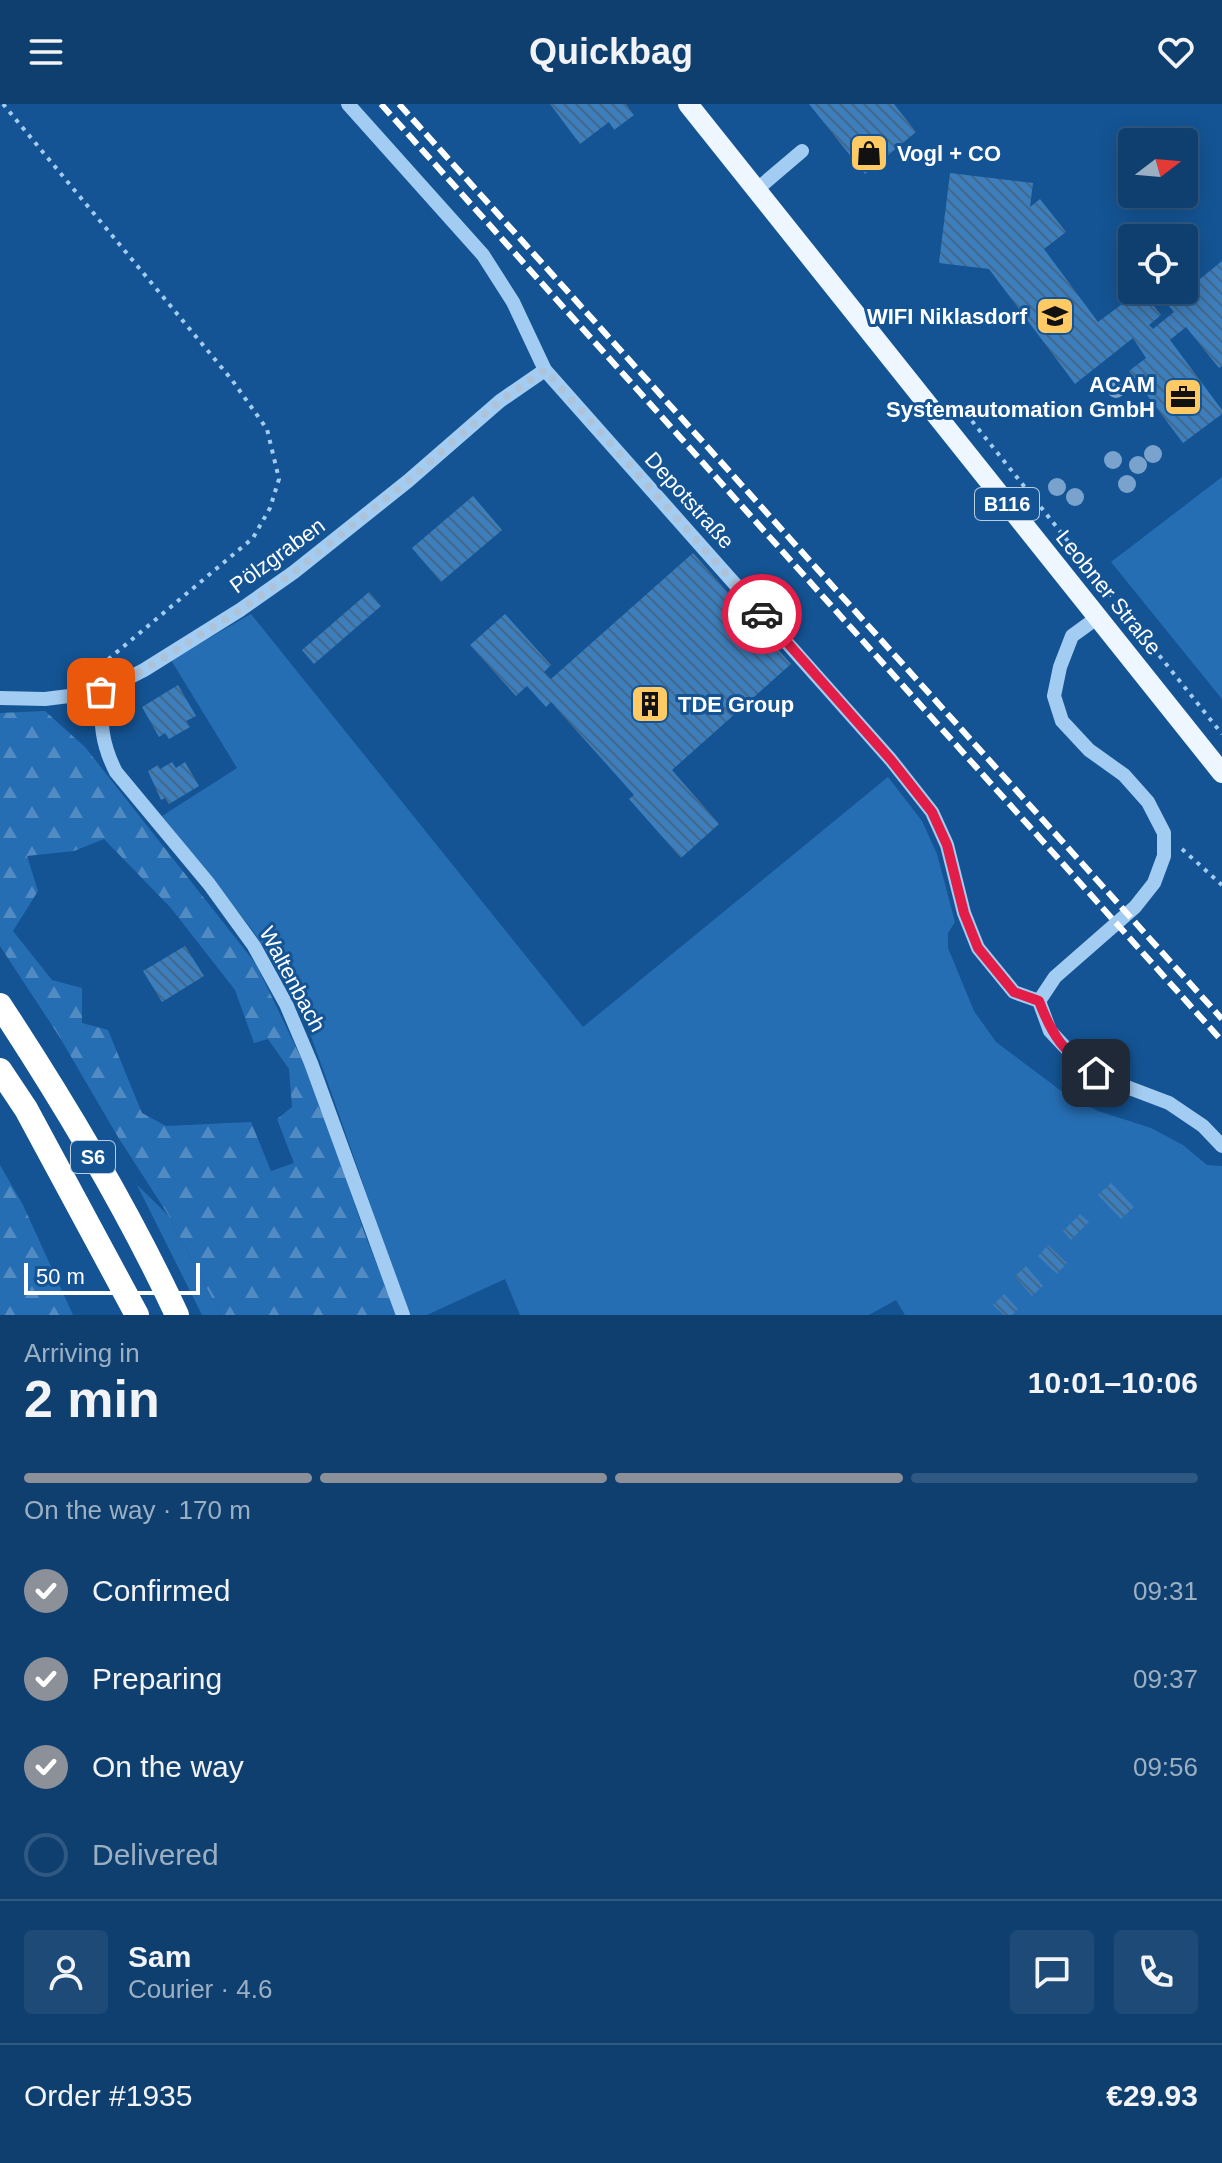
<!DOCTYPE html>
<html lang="en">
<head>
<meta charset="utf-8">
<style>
	body { margin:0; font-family:Arial,sans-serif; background:#1d4a77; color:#f1f3f6; height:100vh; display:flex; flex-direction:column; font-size:30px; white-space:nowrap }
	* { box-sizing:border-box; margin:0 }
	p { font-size:26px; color:#9bafc3 }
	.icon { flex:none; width:44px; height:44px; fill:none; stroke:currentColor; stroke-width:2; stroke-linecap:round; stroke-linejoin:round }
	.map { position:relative; height:1211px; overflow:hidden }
	.drawer { display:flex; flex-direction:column; background:#0f3f6f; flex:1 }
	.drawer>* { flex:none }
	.needle { width:52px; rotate:74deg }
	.buttons { position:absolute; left:1118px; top:24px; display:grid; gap:16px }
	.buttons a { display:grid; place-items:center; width:80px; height:80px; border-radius:8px; background:#0f3f6f; box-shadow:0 4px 20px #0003,0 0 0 2px #2f5882; font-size:40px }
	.scale { position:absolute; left:24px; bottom:20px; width:176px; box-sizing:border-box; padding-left:8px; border:4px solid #fff; border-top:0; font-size:22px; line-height:28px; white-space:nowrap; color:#fff; -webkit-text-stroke:6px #145494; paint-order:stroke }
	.pin { position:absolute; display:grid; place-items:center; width:68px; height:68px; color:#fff; margin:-34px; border-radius:16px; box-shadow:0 4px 12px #0006 }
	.courier { position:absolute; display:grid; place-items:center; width:80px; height:80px; margin:-40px; border:6px solid #e11d48; border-radius:50%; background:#fff; color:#222; box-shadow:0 2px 10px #0007 }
	.summary em { font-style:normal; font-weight:700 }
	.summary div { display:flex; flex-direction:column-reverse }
	.summary { display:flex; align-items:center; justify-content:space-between; height:136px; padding:0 24px }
	h1 { font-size:52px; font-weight:700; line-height:60px }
	.bar { display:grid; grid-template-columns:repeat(4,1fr); gap:12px 8px; align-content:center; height:96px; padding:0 24px }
	.bar i { height:10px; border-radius:6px; background:#2f5882 }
	.bar .selected { background:#8c9099 }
	.bar p { grid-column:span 4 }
	.line { display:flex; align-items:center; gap:20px; padding:0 24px; border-top:2px solid #2f5882 }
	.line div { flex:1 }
	.round { display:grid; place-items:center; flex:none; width:84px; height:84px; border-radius:8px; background:#1d4a77 }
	ol { padding:0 24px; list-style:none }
	li { display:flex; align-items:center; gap:24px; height:88px }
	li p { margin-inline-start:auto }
	li .icon { padding:8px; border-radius:50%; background:#8c9099; color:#fff; stroke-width:4 }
	li:last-child { color:#9bafc3 }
	li i { width:44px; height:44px; border:4px solid #2f5882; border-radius:50% }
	header { display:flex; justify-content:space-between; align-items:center; height:104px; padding:0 24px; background:#0f3f6f; font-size:36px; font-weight:700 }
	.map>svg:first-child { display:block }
	.green { fill:#266eb3 }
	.forest { fill:url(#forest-firs); fill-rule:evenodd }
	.building { fill:url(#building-back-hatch) }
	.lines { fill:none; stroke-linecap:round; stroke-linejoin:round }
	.path { stroke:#a3ccf2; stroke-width:4; stroke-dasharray:4 6; stroke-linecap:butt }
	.minor { stroke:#a3ccf2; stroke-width:14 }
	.major { stroke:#eef6ff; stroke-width:20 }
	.highway { stroke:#fff; stroke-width:24 }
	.rail { stroke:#fff; stroke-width:6; stroke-dasharray:14 6; stroke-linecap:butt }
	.tree { fill:#79a3cd }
	.done { stroke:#adc3da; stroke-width:8; stroke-dasharray:0 14.4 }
	.route { stroke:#e11d48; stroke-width:10 }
	.labels { text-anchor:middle; stroke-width:6; stroke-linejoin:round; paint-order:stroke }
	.shield { fill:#145494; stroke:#b8ccdf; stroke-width:2 }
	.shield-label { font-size:20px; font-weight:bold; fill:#fff }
	.poi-label { font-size:22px; font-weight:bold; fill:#fff; stroke:#145494; text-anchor:start }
	.street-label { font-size:22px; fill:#fff; stroke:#145494 }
</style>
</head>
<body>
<header><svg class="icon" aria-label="menu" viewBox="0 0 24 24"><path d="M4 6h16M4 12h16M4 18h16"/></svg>Quickbag<svg class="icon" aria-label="heart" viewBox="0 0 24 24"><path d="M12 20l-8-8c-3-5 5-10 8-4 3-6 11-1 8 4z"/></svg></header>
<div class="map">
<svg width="1222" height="1211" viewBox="0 0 1222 1211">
	<defs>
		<pattern id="forest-firs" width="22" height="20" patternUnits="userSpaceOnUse" patternTransform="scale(2)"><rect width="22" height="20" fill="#266eb3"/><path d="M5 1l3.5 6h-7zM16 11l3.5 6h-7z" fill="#518bc2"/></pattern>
		<pattern id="building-back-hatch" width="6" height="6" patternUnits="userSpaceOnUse" patternTransform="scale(2)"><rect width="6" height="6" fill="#3d7ebc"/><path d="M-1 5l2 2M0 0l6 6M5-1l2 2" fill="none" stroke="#44688a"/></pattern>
	</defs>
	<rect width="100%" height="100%" fill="#145494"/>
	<g class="green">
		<path d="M1222,373V595L1111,458Z"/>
		<path d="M251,510L583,923L888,673L922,717L937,750L955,818L948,829V844L974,907L996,938L1064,989L1098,1007L1151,1024L1183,1041L1207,1061L1222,1062V1211H905L896,1196L869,1211H520L505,1175L427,1211H409L329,982L308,924L280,867L253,827L162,712L237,664L171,556Z"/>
		<path d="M137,1081L169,1112L221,1211H202Z"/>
	</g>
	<g class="forest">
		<path d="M45,607L85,643L256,860L314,981L364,1128L397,1211H221L169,1112L118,1033L59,932L0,842V609ZM104,735L171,804L235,886L254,939L268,935L289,965L292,1003L277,1015L294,1059L271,1067L251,1018L166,1022L142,1009L108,926L82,919V884L52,876L13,827L38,787L27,752L74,747Z"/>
		<path d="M0,1061L23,1101L73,1211H0Z"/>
	</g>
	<g class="building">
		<path d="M550,0H626L634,11L614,26L609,18L580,40Z"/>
		<path d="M809,0H894L916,28L865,70Z"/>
		<path d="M950,69L1033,79L1030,103L1040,95L1066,128L1044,145L1098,218L1141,186L1161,211L1149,221L1153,225L1174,208L1168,201L1222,157V262L1219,264L1186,223L1170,236L1222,306V310L1183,339L1129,267L1146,254L1133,234L1075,280L989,165L939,159Z"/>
		<path d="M473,392L502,426L441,478L412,444Z"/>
		<path d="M693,449L791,560L672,666L719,720L681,754L629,695L634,691L551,598L546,603L527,582L516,592L470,541L505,510L551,561L544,568L551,575Z"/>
		<path d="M369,488L381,502L314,560L302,546Z"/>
		<path d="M178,581L196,612L186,617L190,623L169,635L165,629L159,633L142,603Z"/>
		<path d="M172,658L176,664L185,658L199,682L169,700L165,694L161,696L148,667L158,661L160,665Z"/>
		<path d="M185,842L204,872L162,898L143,867Z"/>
		<path d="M1111,1079L1134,1103L1121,1115L1098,1091Z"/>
		<path d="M1080,1110L1089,1118L1071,1136L1063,1127Z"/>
		<path d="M1048,1141L1067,1159L1057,1170L1038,1152Z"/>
		<path d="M1026,1162L1043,1182L1032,1192L1015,1172Z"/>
		<path d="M1004,1190L1018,1205L1012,1211H1004L993,1201Z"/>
	</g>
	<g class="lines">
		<g class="path">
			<path d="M3,0L232,276L267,325L279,375L270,404L253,434L105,558L104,566"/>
			<path d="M972,317L1222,630"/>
			<path d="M1182,745L1222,781"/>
		</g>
		<g class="minor">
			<path d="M348,0L483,151L513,198L545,266L891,656L932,708L947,741L964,809L978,844L1014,888L1039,897"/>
			<path d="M755,87L802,47"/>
			<path d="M101,588C101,620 101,639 116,668L209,780L254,842L286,900L311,959L403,1211"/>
			<path d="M0,594L45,595L101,588L144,566L240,506L294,468L408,377L500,297L545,266"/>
			<path d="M1039,897L1055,873L1135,803L1154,779L1164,752V729L1148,698L1124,671L1089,646L1062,617L1054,592L1060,563L1072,532L1098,513"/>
			<path d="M1039,897L1050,927L1082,961L1111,977L1169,999L1203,1022L1222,1042"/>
		</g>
		<path class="major" d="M688,0L1222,669"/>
		<g class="highway">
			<path d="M0,901C65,1000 127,1103 177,1211"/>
			<path d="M0,966L26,1005L137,1211"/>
		</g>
		<g class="rail">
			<path d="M381,0L1222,937"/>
			<path d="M399,0L1222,915"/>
		</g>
	</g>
	<g class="tree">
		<circle cx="1116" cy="285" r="9"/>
		<circle cx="1153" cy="350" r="9"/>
		<circle cx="1113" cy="356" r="9"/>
		<circle cx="1138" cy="361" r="9"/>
		<circle cx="1127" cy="380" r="9"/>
		<circle cx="1057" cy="383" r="9"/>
		<circle cx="1075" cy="393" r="9"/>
	</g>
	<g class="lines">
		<path class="done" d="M101,588L144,566L240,506L294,468L408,377L500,297L545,266L762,510"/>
		<path class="route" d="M762,510L891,656L932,708L947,741L964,809L978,844L1014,888L1039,897C1051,929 1065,952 1096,969"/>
	</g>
	<defs>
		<g id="shop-square" transform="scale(2)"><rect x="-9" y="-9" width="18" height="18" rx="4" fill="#ffc964" stroke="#145494"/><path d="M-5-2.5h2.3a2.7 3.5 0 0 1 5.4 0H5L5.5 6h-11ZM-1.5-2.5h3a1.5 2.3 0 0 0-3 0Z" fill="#111"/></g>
		<g id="school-square" transform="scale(2)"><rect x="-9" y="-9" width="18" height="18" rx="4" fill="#ffc964" stroke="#145494"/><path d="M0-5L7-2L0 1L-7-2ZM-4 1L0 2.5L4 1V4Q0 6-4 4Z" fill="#111"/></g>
		<g id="office-square" transform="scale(2)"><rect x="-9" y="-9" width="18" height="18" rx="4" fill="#ffc964" stroke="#145494"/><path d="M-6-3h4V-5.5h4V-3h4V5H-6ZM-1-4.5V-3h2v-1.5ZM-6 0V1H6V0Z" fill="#111"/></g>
		<g id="building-square" transform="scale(2)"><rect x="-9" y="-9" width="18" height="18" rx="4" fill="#ffc964" stroke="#145494"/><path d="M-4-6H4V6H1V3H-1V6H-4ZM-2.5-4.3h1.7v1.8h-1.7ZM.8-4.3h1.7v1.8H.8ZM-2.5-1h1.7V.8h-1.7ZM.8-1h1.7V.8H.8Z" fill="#111"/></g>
	</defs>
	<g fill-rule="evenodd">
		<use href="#shop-square" x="869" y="49"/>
		<use href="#school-square" x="1055" y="212"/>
		<use href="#office-square" x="1183" y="293"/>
		<use href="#building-square" x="650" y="600"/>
	</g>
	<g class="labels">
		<g class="shield">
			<rect x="975" y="384" width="64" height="32" rx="6"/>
			<rect x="71" y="1037" width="44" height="32" rx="6"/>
		</g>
		<g class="shield-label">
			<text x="1007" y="407">B116</text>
			<text x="93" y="1060">S6</text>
		</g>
		<g class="poi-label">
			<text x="897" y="57">Vogl + CO</text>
			<text x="1027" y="220" text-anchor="end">WIFI Niklasdorf</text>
			<text x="1155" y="288" text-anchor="end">ACAM<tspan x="1155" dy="25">Systemautomation GmbH</tspan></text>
			<text x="678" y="608">TDE Group</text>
		</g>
		<g class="street-label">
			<text transform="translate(690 396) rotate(48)" y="8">Depotstraße</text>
			<text transform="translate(277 451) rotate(-36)" y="8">Pölzgraben</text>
			<text transform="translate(1109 488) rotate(51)" y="8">Leobner Straße</text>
			<text transform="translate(293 875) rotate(62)" y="8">Waltenbach</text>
		</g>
	</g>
</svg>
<div class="buttons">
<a><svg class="needle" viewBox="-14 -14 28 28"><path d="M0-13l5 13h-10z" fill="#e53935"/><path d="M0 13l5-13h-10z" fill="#9bafc3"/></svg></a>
<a><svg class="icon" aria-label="locate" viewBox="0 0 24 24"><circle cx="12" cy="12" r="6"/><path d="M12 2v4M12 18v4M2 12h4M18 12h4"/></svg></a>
</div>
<div class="scale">50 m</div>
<div class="pin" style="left:101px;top:588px;background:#ea580c"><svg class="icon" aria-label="bag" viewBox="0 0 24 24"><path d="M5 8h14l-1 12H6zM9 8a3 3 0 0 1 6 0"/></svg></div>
<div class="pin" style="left:1096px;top:969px;background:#1f2937"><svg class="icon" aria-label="home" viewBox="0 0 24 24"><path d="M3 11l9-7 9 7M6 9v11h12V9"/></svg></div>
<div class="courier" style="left:762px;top:510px"><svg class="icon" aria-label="car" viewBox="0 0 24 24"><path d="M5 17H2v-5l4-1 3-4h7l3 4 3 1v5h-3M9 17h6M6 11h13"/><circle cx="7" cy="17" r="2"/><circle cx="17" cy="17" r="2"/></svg></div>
</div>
<section class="drawer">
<div class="summary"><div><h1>2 min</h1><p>Arriving in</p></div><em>10:01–10:06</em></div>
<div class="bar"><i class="selected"></i><i class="selected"></i><i class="selected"></i><i></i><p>On the way · 170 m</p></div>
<ol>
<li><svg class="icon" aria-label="check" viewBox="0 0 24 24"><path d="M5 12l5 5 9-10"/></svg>Confirmed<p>09:31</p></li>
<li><svg class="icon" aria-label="check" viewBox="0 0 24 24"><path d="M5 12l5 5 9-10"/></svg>Preparing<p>09:37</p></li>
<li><svg class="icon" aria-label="check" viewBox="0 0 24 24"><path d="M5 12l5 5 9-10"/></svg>On the way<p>09:56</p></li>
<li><i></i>Delivered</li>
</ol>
<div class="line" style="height:144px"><a class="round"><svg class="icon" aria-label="person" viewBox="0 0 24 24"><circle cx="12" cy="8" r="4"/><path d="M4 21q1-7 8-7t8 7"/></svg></a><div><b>Sam</b><p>Courier · 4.6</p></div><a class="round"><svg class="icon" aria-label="chat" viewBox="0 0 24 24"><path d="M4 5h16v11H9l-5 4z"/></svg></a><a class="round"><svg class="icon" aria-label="phone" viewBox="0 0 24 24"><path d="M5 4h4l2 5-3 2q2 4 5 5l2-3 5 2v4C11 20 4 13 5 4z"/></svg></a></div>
<div class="line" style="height:104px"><div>Order #1935</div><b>€29.93</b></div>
</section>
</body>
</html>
